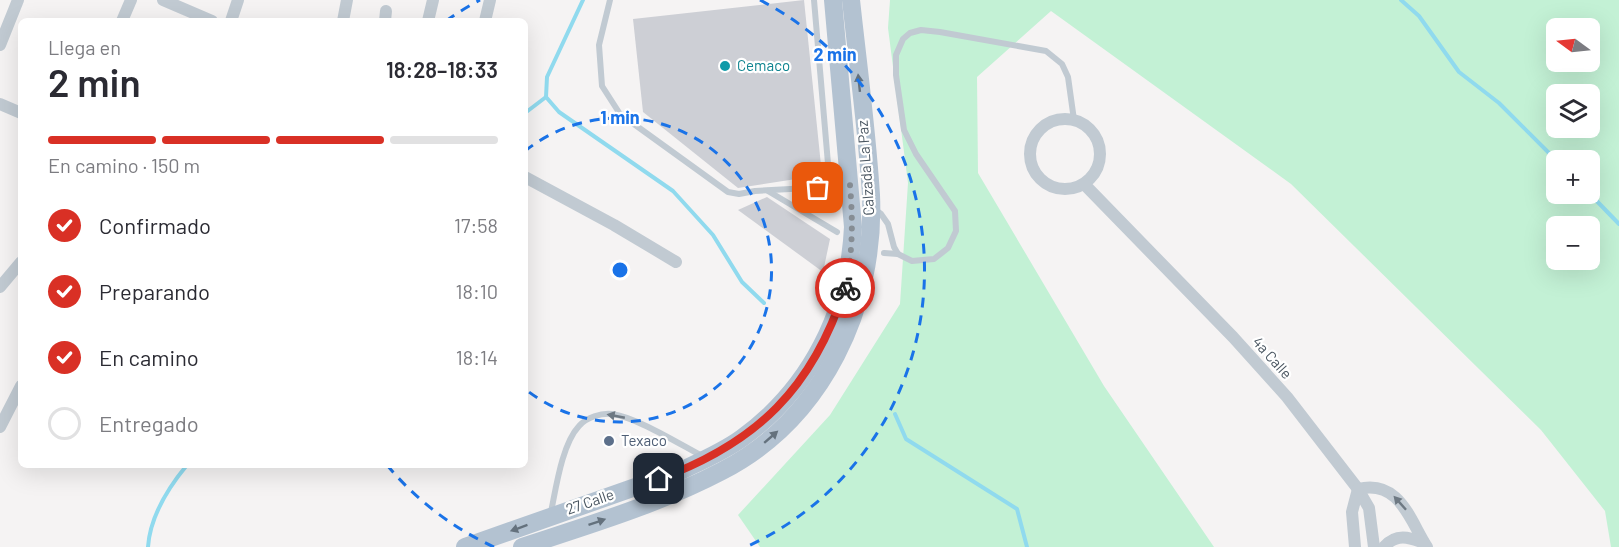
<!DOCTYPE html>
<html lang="es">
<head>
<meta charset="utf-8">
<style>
	body { margin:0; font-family:Barlow,sans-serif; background:#f7f7f7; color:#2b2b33; height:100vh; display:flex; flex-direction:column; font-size:22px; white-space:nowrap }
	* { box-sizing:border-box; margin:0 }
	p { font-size:20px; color:#7c7c81 }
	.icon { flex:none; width:33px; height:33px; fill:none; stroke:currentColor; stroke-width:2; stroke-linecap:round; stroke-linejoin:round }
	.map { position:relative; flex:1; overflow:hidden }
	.side { position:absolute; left:18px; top:18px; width:510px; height:450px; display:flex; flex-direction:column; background:#fff; border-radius:9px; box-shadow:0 6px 24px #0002 }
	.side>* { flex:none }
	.needle { width:39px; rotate:285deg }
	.buttons { position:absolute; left:1546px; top:18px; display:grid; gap:12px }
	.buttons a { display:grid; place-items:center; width:54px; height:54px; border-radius:9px; background:#fff; box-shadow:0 6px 24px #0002; font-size:30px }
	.pin { position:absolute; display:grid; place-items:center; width:51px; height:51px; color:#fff; margin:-26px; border-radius:12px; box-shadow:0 3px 9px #0006 }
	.courier { position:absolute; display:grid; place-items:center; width:60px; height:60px; margin:-30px; border:4px solid #d93025; border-radius:50%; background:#fff; color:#222; box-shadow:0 2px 8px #0007 }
	.head em { font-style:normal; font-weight:600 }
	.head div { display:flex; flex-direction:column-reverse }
	.head { display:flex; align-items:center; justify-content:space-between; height:102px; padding:0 30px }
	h1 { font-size:39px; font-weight:600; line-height:45px }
	.bar { display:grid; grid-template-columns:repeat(4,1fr); gap:9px 6px; align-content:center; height:72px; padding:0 30px }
	.bar i { height:8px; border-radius:4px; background:#e1e1e2 }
	.bar .active { background:#d93025 }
	.bar p { grid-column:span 4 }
	ol { padding:0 30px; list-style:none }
	li { display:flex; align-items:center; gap:18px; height:66px }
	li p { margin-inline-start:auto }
	li .icon { padding:6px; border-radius:50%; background:#d93025; color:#fff; stroke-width:4 }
	li:last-child { color:#7c7c81 }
	li i { width:33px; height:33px; border:3px solid #e1e1e2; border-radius:50% }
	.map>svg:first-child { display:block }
	.green { fill:#c3f1d5; fill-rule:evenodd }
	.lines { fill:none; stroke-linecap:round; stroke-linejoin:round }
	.stream { stroke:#90daee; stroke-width:4 }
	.building { fill:#cdcfd5 }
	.lane { stroke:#c1cad2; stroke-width:6 }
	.street { stroke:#c1cad2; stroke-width:12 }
	.primary { stroke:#b3c2d1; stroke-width:18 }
	.oneway { fill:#64717d }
	.oneway2 { fill:#6e7983 }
	.done { stroke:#868d94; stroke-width:6; stroke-dasharray:0 10.8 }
	.route { stroke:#d93025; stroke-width:8 }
	.ring { fill:none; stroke:#1a73e8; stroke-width:3; stroke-dasharray:10 8 }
	.culture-dot { fill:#0f9aa8; stroke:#fff; stroke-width:2 }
	.service-dot { fill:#5c6f8a; stroke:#fff; stroke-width:2 }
	.labels { text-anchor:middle; stroke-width:4.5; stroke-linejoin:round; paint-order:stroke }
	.culture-label { font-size:15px; fill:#0d838f; stroke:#fff; text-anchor:start }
	.street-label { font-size:15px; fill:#4a5661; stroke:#fff }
	.service-label { font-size:15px; fill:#4e5e75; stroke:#fff; text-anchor:start }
	.centre { fill:#1a73e8; stroke:#fff; stroke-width:3 }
	.ring-label { font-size:18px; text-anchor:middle; font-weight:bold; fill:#1a73e8; stroke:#fff; stroke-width:4.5; stroke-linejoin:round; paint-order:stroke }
</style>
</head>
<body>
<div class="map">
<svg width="1619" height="547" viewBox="0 0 1619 547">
	<rect width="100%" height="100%" fill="#f5f3f3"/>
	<path class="green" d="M890,0H1619V547H1611L1605,511L1541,430L1291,184L1051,11L977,77L978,173L1104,386L1214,547H760L738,515L830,415L900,304L908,183L888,28ZM1557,28H1590V62H1557ZM1557,94H1590V128H1557ZM1557,160H1590V194H1557ZM1557,226H1590V260H1557Z"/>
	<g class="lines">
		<g class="stream">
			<path d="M583,0L547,77L546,97L559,112L673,191L713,235L742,282L764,303"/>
			<path d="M1401,0L1419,16L1459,72L1499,103L1557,161"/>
			<path d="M525,113L546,97"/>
			<path d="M1590,194L1619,224"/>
			<path d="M895,414L906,439L1017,509L1027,547"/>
			<path d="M148,547C150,517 168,488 187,465"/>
		</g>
	</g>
	<g class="building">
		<path d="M804,0L822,175L738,188L643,112L633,19Z"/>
		<path d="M767,197L830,239L823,272L738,210Z"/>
	</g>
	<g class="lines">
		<g class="lane">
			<path d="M610,0L599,45L602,86L620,114L728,192L739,194L755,191L847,186"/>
			<path d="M814,0L830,187"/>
			<path d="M768,191L837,232"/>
			<path d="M873,208L881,214L888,224L894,247L898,254L912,261L934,259L948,248L956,231L955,211L916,154L904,130L896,75V55L903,39L910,33L921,30L940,32L1046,51L1062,64L1068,77L1074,120"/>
			<path d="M884,253L898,254"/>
			<path d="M551,512C556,488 562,444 579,426C587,417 601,413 612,414C636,417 681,445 704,457"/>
		</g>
		<g class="street">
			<path d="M163,0L212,21"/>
			<path d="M122,21L131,0"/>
			<path d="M231,21L238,0"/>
			<path d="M343,21L347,0"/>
			<path d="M385,21L386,11"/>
			<path d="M428,21L433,0"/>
			<path d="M485,21L490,0"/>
			<path d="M0,45L18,0"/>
			<path d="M0,104L21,113"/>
			<circle cx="1065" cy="154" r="35"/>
			<path d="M525,177L614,225L676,262"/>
			<path d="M1084,184L1233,337L1287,397L1358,489L1369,508L1374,547"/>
			<path d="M0,287L21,262"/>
			<path d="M0,427L21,386"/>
			<path d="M1358,489C1400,479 1410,521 1427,547"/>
			<path d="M1355,547L1352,512L1358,489"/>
			<path d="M1384,547C1396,533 1409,537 1424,543"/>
		</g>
		<g class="primary">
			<path d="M465,547L678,472C699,462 723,452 742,438C811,388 849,311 853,227L833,0"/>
			<path d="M522,547C589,525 659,504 722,471C823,419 876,306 871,195C867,130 858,65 851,0"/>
		</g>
	</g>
	<defs><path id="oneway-solid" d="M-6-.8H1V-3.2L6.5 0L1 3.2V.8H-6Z" transform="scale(1.5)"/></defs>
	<g class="oneway">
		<use href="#oneway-solid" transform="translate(859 83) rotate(-96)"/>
		<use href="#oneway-solid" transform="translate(771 437) rotate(-41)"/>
		<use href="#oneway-solid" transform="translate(597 522) rotate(-19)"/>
		<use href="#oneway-solid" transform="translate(519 528) rotate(160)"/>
	</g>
	<g class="oneway2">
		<use href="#oneway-solid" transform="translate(616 416) rotate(-169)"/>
		<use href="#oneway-solid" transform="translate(1400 503) rotate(-132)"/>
	</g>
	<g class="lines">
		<path class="done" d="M818,188L850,185C853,221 853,253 845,288"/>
		<path class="route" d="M659,479C757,443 813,388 845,288"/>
	</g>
	<g class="ring">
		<path d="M525 151A152 152 0 1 1 525 389"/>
		<path d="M494 547A304 304 0 0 1 387 465M446 21A304 304 0 0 1 480 0M760 0A304 304 0 0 1 746 547"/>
	</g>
	<circle class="culture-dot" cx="725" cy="66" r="6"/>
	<circle class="service-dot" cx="609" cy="441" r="6"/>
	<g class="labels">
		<g class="culture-label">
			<text x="737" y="71">Cemaco</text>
		</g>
		<g class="street-label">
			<text transform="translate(866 168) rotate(-94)" y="5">Calzada La Paz</text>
			<text transform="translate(1272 358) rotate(48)" y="5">4a Calle</text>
			<text transform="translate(590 502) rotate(-19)" y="5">27 Calle</text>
		</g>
		<g class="service-label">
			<text x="621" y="446">Texaco</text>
		</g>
	</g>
	<circle cx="620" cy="270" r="9" class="centre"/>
	<g class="ring-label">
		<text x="835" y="61">2 min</text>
		<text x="620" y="124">1 min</text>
	</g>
</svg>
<div class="buttons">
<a><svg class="needle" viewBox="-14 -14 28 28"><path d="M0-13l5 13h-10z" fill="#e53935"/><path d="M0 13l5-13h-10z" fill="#7c7c81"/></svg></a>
<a><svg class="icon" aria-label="layers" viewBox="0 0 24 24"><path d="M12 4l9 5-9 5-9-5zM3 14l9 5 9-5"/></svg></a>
<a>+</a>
<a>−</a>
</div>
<div class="pin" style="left:818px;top:188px;background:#ea580c"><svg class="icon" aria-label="bag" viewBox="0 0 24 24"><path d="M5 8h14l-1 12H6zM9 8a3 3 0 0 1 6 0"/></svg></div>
<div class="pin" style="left:659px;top:479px;background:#1f2937"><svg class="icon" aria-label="home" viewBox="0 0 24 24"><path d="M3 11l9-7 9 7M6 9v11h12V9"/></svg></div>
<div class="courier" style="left:845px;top:288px"><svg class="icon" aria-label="bike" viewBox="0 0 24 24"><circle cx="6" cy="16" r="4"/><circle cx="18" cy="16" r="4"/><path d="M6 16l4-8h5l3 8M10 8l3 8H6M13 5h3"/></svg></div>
<section class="side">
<div class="head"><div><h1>2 min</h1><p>Llega en</p></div><em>18:28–18:33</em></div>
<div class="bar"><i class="active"></i><i class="active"></i><i class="active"></i><i></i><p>En camino · 150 m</p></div>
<ol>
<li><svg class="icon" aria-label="check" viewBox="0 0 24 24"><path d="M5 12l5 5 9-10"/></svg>Confirmado<p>17:58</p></li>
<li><svg class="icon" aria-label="check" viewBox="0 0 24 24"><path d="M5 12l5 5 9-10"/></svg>Preparando<p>18:10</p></li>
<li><svg class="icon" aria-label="check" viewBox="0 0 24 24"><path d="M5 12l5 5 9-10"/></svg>En camino<p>18:14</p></li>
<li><i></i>Entregado</li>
</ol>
</section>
</div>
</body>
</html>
